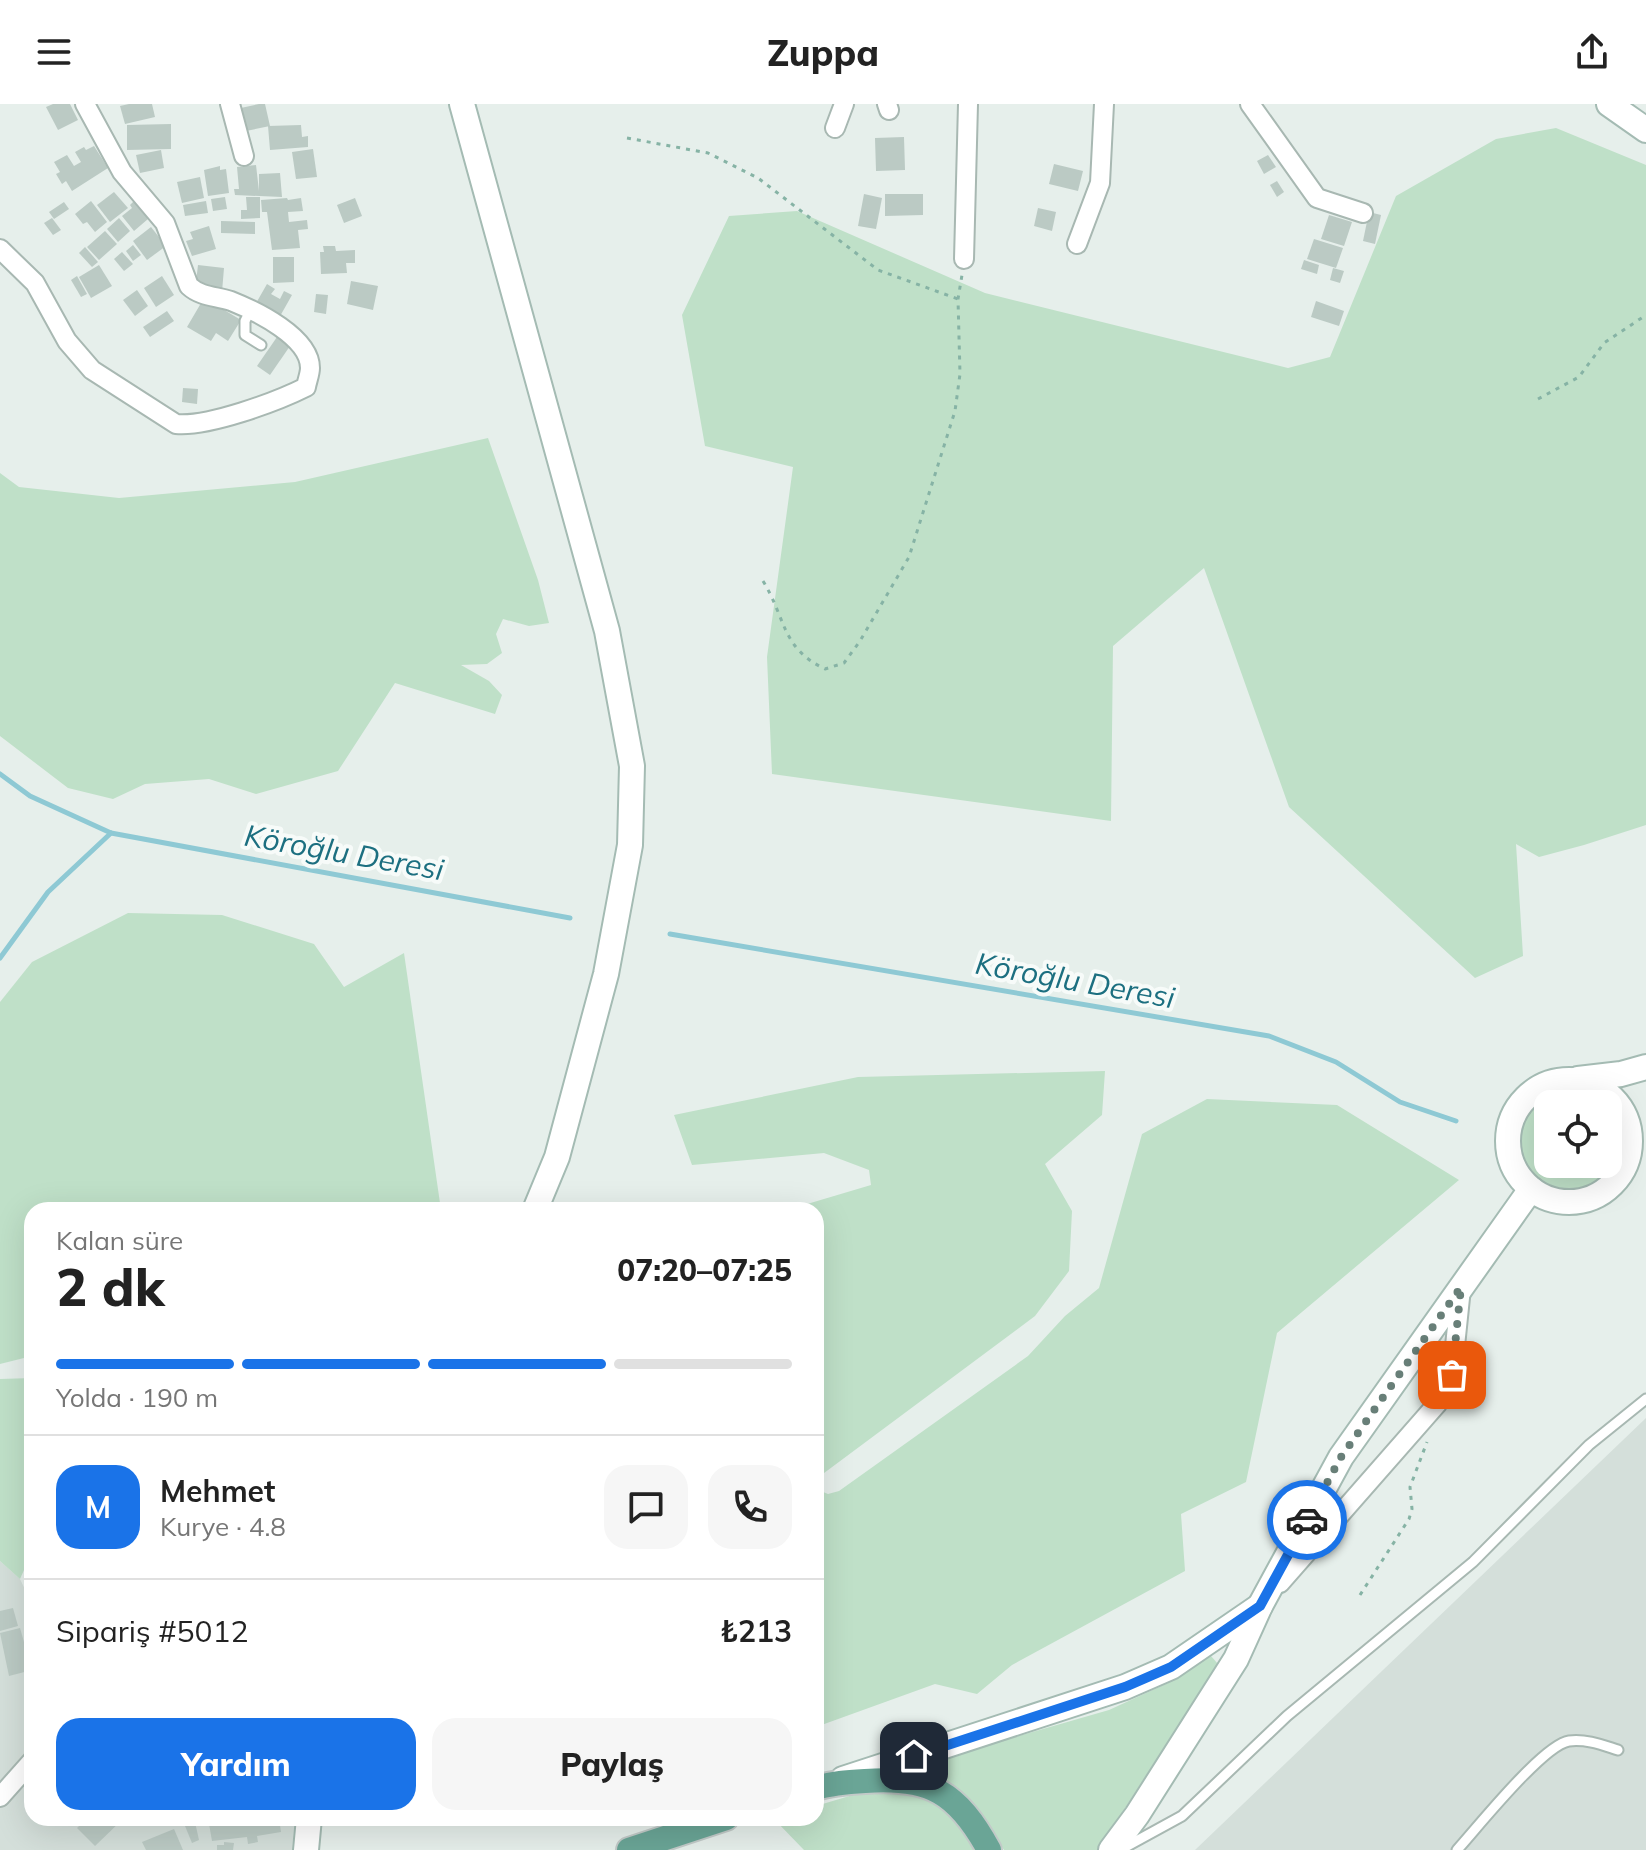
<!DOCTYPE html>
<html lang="tr">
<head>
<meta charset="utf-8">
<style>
	body { margin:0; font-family:Mulish,sans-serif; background:#f6f6f6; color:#222; height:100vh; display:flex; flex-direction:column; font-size:30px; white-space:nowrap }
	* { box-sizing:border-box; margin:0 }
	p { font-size:26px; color:#767676 }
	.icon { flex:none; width:44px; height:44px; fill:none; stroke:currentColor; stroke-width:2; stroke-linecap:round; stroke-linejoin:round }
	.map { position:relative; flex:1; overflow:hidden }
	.panel { position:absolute; left:24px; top:1098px; width:800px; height:624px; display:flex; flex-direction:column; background:#fff; border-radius:24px; box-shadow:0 8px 32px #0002 }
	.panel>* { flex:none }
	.buttons { position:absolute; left:1534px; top:986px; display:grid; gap:16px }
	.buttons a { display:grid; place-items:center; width:88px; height:88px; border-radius:16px; background:#fff; box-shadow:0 8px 32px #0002; font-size:40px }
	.pin { position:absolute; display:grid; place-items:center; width:68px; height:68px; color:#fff; margin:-34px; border-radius:16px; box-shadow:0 4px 12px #0006 }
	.courier { position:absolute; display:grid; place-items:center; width:80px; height:80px; margin:-40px; border:6px solid #1a73e8; border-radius:50%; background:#fff; color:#222; box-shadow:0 2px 10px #0007 }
	.headline em { font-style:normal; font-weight:800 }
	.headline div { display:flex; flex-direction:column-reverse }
	.headline { display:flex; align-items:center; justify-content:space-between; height:136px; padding:0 32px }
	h1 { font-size:52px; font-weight:800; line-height:60px }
	.bar { display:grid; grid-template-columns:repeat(4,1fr); gap:12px 8px; align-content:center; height:96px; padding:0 32px }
	.bar i { height:10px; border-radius:6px; background:#e0e0e0 }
	.bar .current { background:#1a73e8 }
	.bar p { grid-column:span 4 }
	.line { display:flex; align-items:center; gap:20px; padding:0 32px; border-top:2px solid #e0e0e0 }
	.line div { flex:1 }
	.round { display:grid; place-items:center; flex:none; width:84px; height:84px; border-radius:24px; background:#f6f6f6 }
	.primary-button { display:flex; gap:16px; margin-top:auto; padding:16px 32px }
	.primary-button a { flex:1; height:92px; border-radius:24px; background:#1a73e8; color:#fff; font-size:32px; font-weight:800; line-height:92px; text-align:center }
	.primary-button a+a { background:#f6f6f6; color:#222 }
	header { display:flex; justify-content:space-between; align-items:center; height:104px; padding:0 32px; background:#fff; font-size:36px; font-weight:800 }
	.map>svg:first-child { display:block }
	.built { fill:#d4dfda }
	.green { fill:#bfe0c8 }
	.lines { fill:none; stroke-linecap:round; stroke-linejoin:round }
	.stream { stroke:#8ec9d4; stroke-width:5 }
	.building { fill:#bbcac4 }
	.service-casing { stroke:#a8b8b2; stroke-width:13 }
	.minor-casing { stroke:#a8b8b2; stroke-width:22 }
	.secondary-casing { stroke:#a4bbb3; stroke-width:28 }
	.primary-casing { stroke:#c2cac8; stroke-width:28 }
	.path { stroke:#86b3a5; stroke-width:3; stroke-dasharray:4 6; stroke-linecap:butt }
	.service { stroke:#fff; stroke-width:9 }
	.minor { stroke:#fff; stroke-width:18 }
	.secondary { stroke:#fff; stroke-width:24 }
	.primary { stroke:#6aa596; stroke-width:24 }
	.done { stroke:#687f78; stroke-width:8; stroke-dasharray:0 14.4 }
	.route { stroke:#1a73e8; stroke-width:10 }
	.labels { text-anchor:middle; stroke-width:8; stroke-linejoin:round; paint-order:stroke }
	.water-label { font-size:30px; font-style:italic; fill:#1c6f80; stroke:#f7fbf9 }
</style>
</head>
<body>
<header><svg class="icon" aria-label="menu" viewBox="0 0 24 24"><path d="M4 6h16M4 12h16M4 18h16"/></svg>Zuppa<svg class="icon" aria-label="share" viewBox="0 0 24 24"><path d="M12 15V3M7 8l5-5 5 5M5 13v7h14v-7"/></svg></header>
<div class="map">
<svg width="1646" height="1746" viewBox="0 0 1646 1746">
	<rect width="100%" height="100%" fill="#e6efeb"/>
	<g class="built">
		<path d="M1646,1314V1746H1195Z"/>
		<path d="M0,1457L20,1475L32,1500V1714H295L292,1746H0Z"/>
	</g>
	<g class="green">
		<path d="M1556,24L1646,61V721L1584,741L1539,753L1516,740L1523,852L1475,874L1289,703L1204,464L1113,542L1111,717L772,670L767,553L793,363L705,342L682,211L729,112L797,107L985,189L1288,264L1330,253L1396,92L1496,35Z"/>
		<path d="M488,334L538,476L549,519L529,522L503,515L496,530L502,549L487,560L461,561L489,577L502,591L495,610L395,579L338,667L256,690L209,675L145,680L113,695L68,684L0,632V369L19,383L119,394L295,378Z"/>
		<path d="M128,809L222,811L314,840L344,883L404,849L441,1106H32V1252L0,1260V898L32,858Z"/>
		<path d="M1105,967L1102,1011L1045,1060L1072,1107L1069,1167L1035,1212L816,1375V1106H787L871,1081L869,1066L824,1049L692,1061L674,1011L858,973Z"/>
		<path d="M1569,986L1586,990L1602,1000H1548V1060H1608V1008C1618,1023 1621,1044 1612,1060C1606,1071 1595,1080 1583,1083C1515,1103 1486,998 1569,986Z"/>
		<path d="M1207,995L1337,1001L1459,1076L1277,1229L1246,1378L1181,1410L1185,1467L1012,1561L977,1590L935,1580L816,1623V1385L828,1390L839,1387L1028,1252L1065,1212L1099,1184L1142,1030Z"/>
		<path d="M32,1274V1448L20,1475L0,1457V1275Z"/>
		<path d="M1211,1552L1218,1560L1098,1746H1004L973,1700L938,1673L907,1664L1109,1606L1168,1579Z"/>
		<path d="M886,1681L941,1699L982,1746H804L775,1716L816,1714V1702Z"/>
	</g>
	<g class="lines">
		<g class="stream">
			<path d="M0,670L30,692L111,729L570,814"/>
			<path d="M670,830L1269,932L1336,958L1400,998L1456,1017"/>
			<path d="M0,854L48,788L111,729"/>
		</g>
	</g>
	<g class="building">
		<path d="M53,0H70L78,16L58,26L46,3Z"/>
		<path d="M129,0H152L155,13L125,20L120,2Z"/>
		<path d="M259,0H265L270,22L241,28L236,5Z"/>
		<path d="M171,20V45L127,46V21Z"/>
		<path d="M301,21L302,33L308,32V43L270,46L268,22Z"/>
		<path d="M904,33L905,66L876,67L875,34Z"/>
		<path d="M94,42L108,64L72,87L66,77L62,80L56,70L60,68L54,58L67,51L74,62L81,58L75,48L84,43L86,46Z"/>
		<path d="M313,45L317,73L296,75L292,48Z"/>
		<path d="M161,46L164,64L140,69L136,51Z"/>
		<path d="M1268,51L1276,63L1264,70L1257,57Z"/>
		<path d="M1054,60L1083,67L1078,87L1049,80Z"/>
		<path d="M256,61L259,87V70L280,69L282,93L235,91L234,85H239L237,63Z"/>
		<path d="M220,62V66L226,65L229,89L208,92L204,66Z"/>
		<path d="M200,73L204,94L182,99L177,78Z"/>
		<path d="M1277,77L1284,88L1277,93L1270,81Z"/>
		<path d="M114,88L128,104L110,118L97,101Z"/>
		<path d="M864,90L882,94L876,125L858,122Z"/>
		<path d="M885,90H923V111L885,112Z"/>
		<path d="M225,93L227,105L213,107L211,95Z"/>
		<path d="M246,93H260V114L241,115V106H247Z"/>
		<path d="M287,94L288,96L301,94L303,107L288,108L289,118L307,116L308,125L298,126L300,144L272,146L267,108H262L261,96Z"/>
		<path d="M355,94L362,112L344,119L337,101Z"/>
		<path d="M91,97L107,118L95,128L87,118L83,120L75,110Z"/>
		<path d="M134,97L148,115L134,127L122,112L132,104L130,101Z"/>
		<path d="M206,97L208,109L185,112L183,101Z"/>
		<path d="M64,98L69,105L54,115L49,108Z"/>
		<path d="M1038,104L1056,108L1052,127L1034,122Z"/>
		<path d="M1369,108L1381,111L1375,140L1363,137Z"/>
		<path d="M1329,111L1352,118L1344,142L1321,135Z"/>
		<path d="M52,114L61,126L53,131L44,119Z"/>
		<path d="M119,114L130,127L118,138L107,125Z"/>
		<path d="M221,117L255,118V130L221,129Z"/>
		<path d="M209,122L216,145L192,152L186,137L193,135L190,128Z"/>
		<path d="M151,123L166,142L147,156L133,137Z"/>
		<path d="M105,127L117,140L99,156L87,143Z"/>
		<path d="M1314,135L1343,144L1336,164L1307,155Z"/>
		<path d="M133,141L141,151L133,157L126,147Z"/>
		<path d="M323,142H335L336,147L355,146V159H346L347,169L321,170L320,148H324Z"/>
		<path d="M85,143L98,158L92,163L79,149Z"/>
		<path d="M122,148L133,160L124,167L114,155Z"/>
		<path d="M273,153H294V178L273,179Z"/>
		<path d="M1304,156L1319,161L1317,170L1301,165Z"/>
		<path d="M99,161L112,182L91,194L79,173Z"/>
		<path d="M198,161L224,164L222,188L200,185L201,179L196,178Z"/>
		<path d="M1333,164L1344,167L1340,179L1330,176Z"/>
		<path d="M77,172L87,190L81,193L71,176Z"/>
		<path d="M162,172L174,191L156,203L144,184Z"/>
		<path d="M351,177L378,182L373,206L347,200Z"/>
		<path d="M267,180L275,185L271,190L280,195L284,187L292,191L279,214L255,201Z"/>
		<path d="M137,186L148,202L135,212L123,196Z"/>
		<path d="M316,190L328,191L326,210L314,208Z"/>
		<path d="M204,194L241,216L228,237L216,229L211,237L187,223Z"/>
		<path d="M1316,197L1344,207L1339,222L1311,213Z"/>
		<path d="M167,207L174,217L150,233L143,223Z"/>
		<path d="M277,233L290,242L270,271L257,262Z"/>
		<path d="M183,284L198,285L197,300L182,298Z"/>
		<path d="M13,1504L18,1522L0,1527V1507Z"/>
		<path d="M20,1524L32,1566L9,1572L0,1529Z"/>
		<path d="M87,1714H124L95,1742L77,1724Z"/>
		<path d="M208,1714H279L281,1728L257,1732L258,1738L248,1740L247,1733L212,1737Z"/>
		<path d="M195,1718L199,1736L192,1739L185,1722Z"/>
		<path d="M174,1725L183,1746H146L142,1738Z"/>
		<path d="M224,1738L234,1739L233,1746H217V1741H224Z"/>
	</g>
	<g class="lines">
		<g class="service-casing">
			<g id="service">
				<path d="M250,207L245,217V231L261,241"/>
				<path d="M1120,1746L1182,1712L1287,1612L1473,1458L1589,1341L1646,1295"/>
				<path d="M1457,1746C1477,1724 1543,1641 1569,1637C1587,1635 1602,1641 1618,1646"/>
			</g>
		</g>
		<g class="minor-casing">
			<g id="minor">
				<path d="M230,0L244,52"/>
				<path d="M887,0L889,6"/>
				<path d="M1250,0L1317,94L1363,109"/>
				<path d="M835,24L844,0"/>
				<path d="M1077,140L1100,79L1104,0"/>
				<path d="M0,145L35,179L67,237L92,266L176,320C208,323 276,298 306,283C307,277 310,270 310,264C310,233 256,207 231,197C216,192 201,193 189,182L165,119L122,68L85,0"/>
				<path d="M964,155L968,0"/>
				<path d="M1280,1479L1437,1300L1452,1271L1461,1184"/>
				<path d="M0,1693L32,1657"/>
			</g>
		</g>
		<g class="secondary-casing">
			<g id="secondary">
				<path d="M462,0L607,527L632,662L630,741L606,870L557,1053L535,1106"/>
				<path d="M1609,0L1646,26"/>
				<path d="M1578,975L1621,970L1646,963"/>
				<circle cx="1569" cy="1037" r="61"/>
				<path d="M843,1675L1125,1583L1171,1563L1260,1502"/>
				<path d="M306,1746L309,1714"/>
				<path d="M1111,1746L1137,1711L1236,1555L1260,1502L1341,1353L1531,1085"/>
			</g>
		</g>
		<g class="primary-casing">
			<g id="primary">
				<path d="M816,1684C832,1679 848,1678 865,1677C930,1672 958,1689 989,1746"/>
				<path d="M629,1746L726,1714"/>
			</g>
		</g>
		<g class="path">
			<path d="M627,34L708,49L758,74L878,166L958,195"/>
			<path d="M1538,295L1579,273L1604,239L1646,211"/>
			<path d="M763,477C786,514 781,544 825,565L844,559L860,537L909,453L955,307L960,270L958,195L962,171"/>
			<path d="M1360,1491L1409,1415L1412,1405L1410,1383L1427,1338"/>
		</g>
		<use href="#service" class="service"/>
		<use href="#minor" class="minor"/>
		<use href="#secondary" class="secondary"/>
		<use href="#primary" class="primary"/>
	</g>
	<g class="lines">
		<path class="done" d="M1307,1416L1341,1353L1461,1183L1452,1271"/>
		<path class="route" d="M914,1652L1125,1583L1171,1563L1260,1502L1307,1416"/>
	</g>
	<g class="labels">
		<g class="water-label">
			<text transform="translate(344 749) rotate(10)" y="10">Köroğlu Deresi</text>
			<text transform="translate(1075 877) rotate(10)" y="10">Köroğlu Deresi</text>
		</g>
	</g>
</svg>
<div class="buttons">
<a><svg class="icon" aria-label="locate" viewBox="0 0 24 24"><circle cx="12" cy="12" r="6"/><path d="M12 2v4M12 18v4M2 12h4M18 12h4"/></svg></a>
</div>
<div class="pin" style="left:1452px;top:1271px;background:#ea580c"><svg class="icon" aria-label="bag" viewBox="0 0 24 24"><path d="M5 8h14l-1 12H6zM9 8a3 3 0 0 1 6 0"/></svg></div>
<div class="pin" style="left:914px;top:1652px;background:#1f2937"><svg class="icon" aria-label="home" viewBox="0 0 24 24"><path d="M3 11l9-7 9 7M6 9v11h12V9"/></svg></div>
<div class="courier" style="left:1307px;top:1416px"><svg class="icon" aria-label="car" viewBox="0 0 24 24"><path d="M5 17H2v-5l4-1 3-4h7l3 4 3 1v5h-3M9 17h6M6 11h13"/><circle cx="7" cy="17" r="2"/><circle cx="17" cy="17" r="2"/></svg></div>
<section class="panel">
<div class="headline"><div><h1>2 dk</h1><p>Kalan süre</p></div><em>07:20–07:25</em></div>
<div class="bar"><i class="current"></i><i class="current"></i><i class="current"></i><i></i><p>Yolda · 190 m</p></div>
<div class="line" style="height:144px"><b class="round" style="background:#1a73e8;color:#fff">M</b><div><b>Mehmet</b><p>Kurye · 4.8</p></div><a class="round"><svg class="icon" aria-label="chat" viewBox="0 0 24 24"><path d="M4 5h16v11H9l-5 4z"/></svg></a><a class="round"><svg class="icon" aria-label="phone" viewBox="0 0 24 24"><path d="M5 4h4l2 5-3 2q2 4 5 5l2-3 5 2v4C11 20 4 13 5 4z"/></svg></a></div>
<div class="line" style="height:104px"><div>Sipariş #5012</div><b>₺213</b></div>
<div class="primary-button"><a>Yardım</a><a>Paylaş</a></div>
</section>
</div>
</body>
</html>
